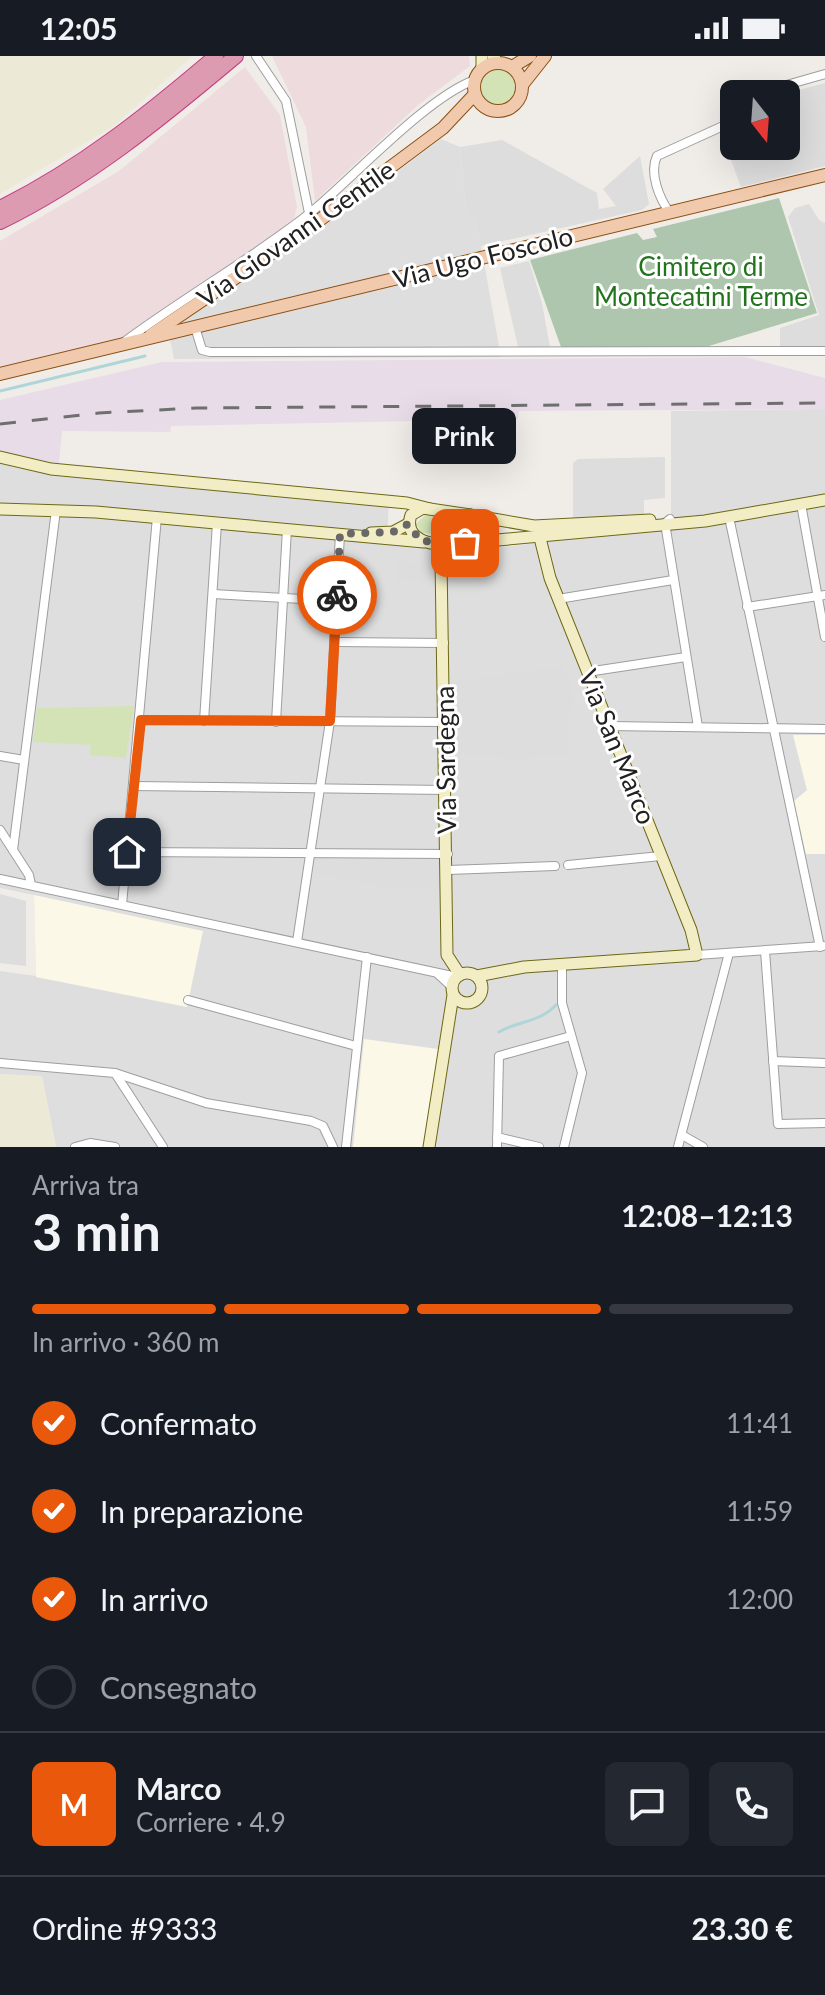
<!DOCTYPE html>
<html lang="it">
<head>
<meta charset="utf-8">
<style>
	body { margin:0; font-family:Lato,sans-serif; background:#242831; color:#f1f3f6; height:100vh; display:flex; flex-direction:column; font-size:30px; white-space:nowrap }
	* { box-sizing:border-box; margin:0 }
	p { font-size:26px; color:#9ea1a6 }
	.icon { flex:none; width:44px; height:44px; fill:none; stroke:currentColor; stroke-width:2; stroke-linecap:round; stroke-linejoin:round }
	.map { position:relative; height:1091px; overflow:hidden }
	.side { display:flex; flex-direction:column; background:#171b24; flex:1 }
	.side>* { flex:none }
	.needle { width:52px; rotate:163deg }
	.buttons { position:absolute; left:720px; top:24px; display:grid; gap:16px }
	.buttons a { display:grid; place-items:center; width:80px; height:80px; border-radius:12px; background:#171b24; box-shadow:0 8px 32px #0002; font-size:40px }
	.pin { position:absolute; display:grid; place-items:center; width:68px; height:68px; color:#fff; margin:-34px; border-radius:16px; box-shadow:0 4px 12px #0006 }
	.courier { position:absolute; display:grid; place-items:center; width:80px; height:80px; margin:-40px; border:6px solid #ea580c; border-radius:50%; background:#fff; color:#222; box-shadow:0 2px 10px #0007 }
	.bubble { position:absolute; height:56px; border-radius:12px; background:#171b24; box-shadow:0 8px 32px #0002; font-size:26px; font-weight:700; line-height:56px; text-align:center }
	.head em { font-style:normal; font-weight:700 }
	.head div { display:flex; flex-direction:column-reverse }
	.head { display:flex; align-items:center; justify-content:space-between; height:136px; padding:0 32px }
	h1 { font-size:52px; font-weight:700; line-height:60px }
	.bar { display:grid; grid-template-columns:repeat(4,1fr); gap:12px 8px; align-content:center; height:96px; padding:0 32px }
	.bar i { height:10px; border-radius:6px; background:#363941 }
	.bar .current { background:#ea580c }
	.bar p { grid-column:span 4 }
	.line { display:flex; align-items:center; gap:20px; padding:0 32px; border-top:2px solid #363941 }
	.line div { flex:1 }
	.round { display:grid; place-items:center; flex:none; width:84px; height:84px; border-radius:12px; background:#242831 }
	ol { padding:0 32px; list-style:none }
	li { display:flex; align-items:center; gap:24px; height:88px }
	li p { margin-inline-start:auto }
	li .icon { padding:8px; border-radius:50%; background:#ea580c; color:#fff; stroke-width:4 }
	li:last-child { color:#9ea1a6 }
	li i { width:44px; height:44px; border:4px solid #363941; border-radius:50% }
	.status { display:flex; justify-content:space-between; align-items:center; height:56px; padding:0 40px; background:#171b24; direction:ltr }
	.status svg { height:22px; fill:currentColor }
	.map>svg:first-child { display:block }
	.residential { fill:#dfdede }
	.commercial { fill:#eedbdd }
	.industrial { fill:#e8dce8 }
	.education { fill:#fcf8e7 }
	.farmland { fill:#ecead7 }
	.grass { fill:#d3e3b6 }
	.cemetery { fill:#adc6ad }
	.parking { fill:#ddd }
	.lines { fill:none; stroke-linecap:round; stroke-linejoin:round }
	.stream { stroke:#afd5d8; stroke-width:3 }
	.street-casing { stroke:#9e9e9e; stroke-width:10 }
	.secondary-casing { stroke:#6d6814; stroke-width:13 }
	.primary-casing { stroke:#8b5014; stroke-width:14 }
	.highway-casing { stroke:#c63f82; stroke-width:16 }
	.street { stroke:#fff; stroke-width:8 }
	.secondary { stroke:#f2edc5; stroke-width:11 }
	.primary { stroke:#f1c9ad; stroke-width:12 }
	.highway { stroke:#dd9bb2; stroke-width:14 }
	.rail { stroke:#6f6f6f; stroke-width:3; stroke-dasharray:16 16; stroke-linecap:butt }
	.done { stroke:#696867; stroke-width:8; stroke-dasharray:0 14.4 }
	.route { stroke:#ea580c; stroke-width:10 }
	.labels { text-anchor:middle; stroke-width:6; stroke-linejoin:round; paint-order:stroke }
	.street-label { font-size:26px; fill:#212121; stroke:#fff }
	.park-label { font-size:26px; fill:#21741b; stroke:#fff }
</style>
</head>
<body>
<div class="status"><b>12:05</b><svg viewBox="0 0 49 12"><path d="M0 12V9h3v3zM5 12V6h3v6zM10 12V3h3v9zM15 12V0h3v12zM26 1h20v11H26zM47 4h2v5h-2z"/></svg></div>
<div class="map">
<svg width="825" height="1091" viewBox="0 0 825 1091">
	<rect width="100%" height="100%" fill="#f0ede9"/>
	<g class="residential">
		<path d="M441,83L460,91L467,163L474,162L481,190L501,301L174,303L168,274L309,181Z"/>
		<path d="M825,353V1091H56L42,1021L0,1018V915L36,920L34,839L0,832V395L59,408L389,440L387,488L495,492L671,470V355Z"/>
	</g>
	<g class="commercial">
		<path d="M272,0H469L470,10L418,49L315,145L306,71Z"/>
		<path d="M245,11L280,59L297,151L294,162L260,191L120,284L0,311V185L119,115Z"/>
	</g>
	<path class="industrial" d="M745,301L825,322V353L519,355L518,363L171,370L170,376L62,375L59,408L0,395V344L162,306Z"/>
	<g class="education">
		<path d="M793,679H825V798H806L794,745L807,734Z"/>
		<path d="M34,839L203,875L187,951L36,921Z"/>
		<path d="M364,983L438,993L426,1091H353Z"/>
	</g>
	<g class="farmland">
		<path d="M0,0H192L114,70L0,138Z"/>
		<path d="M0,1018L42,1020L56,1091H0Z"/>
	</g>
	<g class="grass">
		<circle cx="497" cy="30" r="19"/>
		<path d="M425,459L469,466L472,474L467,478L422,477L416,468Z"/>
		<path d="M134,650L126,702L90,699L91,689L33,686L37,652Z"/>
	</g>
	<path class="cemetery" d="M779,142L817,257L699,293L561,291L530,204L637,177L643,184L657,181L653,173Z"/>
	<g class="parking">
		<path d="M825,27V110L741,131L727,93L786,90L784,38Z"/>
		<path d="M502,84L597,137L599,153L616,150L603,133L640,100L649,148L642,154L481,190L474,162L467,164L460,91Z"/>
		<path d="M809,148L819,164L825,167V291L780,295V272L819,259L788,161L795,152Z"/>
		<path d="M529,205L542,247L550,291H518L500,212Z"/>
		<path d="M665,401V442L644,444V458L573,463V407L578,403Z"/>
		<path d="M395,502L425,509L426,526L395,525Z"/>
		<path d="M563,610L575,641L569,653L568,698L516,703L451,697L449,626Z"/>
		<path d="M314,801L448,802L447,834L383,831L314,817Z"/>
		<path d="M0,838L26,845V910L0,907Z"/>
	</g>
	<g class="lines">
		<g class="stream">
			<path d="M0,335L145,300"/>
			<path d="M499,976C520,964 539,967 556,949"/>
		</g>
		<g class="street-casing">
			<g id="street">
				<path d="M256,0L286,45L309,157"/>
				<path d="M768,38L783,30L825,18"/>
				<path d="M670,157C659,142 649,117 657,100L734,65"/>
				<path d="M195,271L202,294L210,296L825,295"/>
				<path d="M124,286C185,241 250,204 309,158C352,123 428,40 475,24"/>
				<path d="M801,448L825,581"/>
				<path d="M729,461L820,891"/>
				<path d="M670,463L665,467L698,671"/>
				<path d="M213,538L337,545"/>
				<path d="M558,543L673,524"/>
				<path d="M747,551L825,539"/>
				<path d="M335,586L444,587"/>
				<path d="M587,616L686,601"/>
				<path d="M141,664L445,666"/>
				<path d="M204,665L217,467"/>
				<path d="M276,666L287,473"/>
				<path d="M609,670L825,673"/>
				<path d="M0,700L24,704"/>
				<path d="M133,730L446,734"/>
				<path d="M0,774L29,819L31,829"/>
				<path d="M13,794L56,454"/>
				<path d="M127,796L448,798"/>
				<path d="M568,809L661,800"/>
				<path d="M448,814L555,810"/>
				<path d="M0,823L457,921"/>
				<path d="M122,849L157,461"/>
				<path d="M297,886L330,665L340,478"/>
				<path d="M765,895L778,1068L825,1067"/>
				<path d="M697,899L823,890"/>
				<path d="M562,908V947L582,1017L564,1091"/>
				<path d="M438,918L452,931"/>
				<path d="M188,944L356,990"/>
				<path d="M773,1005L825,1007"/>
				<path d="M0,1007L115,1017L163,1091"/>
				<path d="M115,1017L206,1047L311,1065L323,1070L333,1091"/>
				<path d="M682,1079L703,1091"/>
				<path d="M497,1081L539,1091"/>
				<path d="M75,1091L90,1087L115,1091"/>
				<path d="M346,1091L367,901"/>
				<path d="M497,1091L499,1000L571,980"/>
				<path d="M678,1091L729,897"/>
			</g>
		</g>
		<g class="secondary-casing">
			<g id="secondary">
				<path d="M493,0L497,6"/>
				<path d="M482,13V0"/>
				<path d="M0,401L51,413L407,447L430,453"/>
				<path d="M423,452L470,459L478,466L479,479C463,495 399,493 411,459Z"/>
				<path d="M0,453L96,456L424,486"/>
				<path d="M470,459L534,470L650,464"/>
				<path d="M371,477L393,476L408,468"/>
				<path d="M451,487L441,504L447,899L460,919"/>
				<path d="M465,487L705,465L825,444"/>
				<circle cx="467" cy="932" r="15"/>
				<path d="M477,920L524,911L697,899L691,874L550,522L540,482"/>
				<path d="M429,1091L453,939"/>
			</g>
		</g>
		<g class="primary-casing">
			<g id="primary">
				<circle cx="498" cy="31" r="24"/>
				<path d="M512,11L530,0"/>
				<path d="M522,29L545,0"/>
				<path d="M151,279L313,169L443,72L475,38"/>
				<path d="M0,318L825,119"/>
			</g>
		</g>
		<g class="highway-casing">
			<g id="highway">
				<path d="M0,152C81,112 148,58 216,0"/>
				<path d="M0,166C88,123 161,63 236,0"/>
			</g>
		</g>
		<use href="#street" class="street"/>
		<use href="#secondary" class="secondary"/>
		<use href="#primary" class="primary"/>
		<use href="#highway" class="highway"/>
		<path class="rail" d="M0,368L99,357L197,352L825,347"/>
	</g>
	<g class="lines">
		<path class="done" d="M337,539L340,478L393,476L408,468L421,485L465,487"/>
		<path class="route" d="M127,796L141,664L330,665L337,539"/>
	</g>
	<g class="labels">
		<g class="street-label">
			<text transform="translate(296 178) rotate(-35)" y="9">Via Giovanni Gentile</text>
			<text transform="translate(483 202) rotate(-14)" y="9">Via Ugo Foscolo</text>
			<text transform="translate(617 691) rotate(68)" y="9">Via San Marco</text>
			<text transform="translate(446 704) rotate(-91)" y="9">Via Sardegna</text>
		</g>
		<g class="park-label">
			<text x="701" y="220">Cimitero di<tspan x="701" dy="30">Montecatini Terme</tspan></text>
		</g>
	</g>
</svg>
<div class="buttons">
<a><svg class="needle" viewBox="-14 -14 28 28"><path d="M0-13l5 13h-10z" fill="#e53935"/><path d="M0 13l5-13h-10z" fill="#9ea1a6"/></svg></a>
</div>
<div class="pin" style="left:465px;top:487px;background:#ea580c"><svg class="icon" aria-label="bag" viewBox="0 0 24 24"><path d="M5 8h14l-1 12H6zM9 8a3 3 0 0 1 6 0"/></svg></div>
<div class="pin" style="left:127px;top:796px;background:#1f2937"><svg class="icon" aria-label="home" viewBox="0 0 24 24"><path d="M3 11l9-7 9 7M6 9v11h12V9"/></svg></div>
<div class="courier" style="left:337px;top:539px"><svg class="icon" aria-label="bike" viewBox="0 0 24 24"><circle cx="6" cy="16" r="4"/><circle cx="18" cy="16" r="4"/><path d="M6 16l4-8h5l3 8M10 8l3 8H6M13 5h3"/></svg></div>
<div class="bubble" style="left:412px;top:352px;width:104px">Prink</div>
</div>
<section class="side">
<div class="head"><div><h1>3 min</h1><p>Arriva tra</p></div><em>12:08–12:13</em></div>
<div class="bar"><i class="current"></i><i class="current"></i><i class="current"></i><i></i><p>In arrivo · 360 m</p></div>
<ol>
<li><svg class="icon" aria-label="check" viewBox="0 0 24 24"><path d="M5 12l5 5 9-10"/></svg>Confermato<p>11:41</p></li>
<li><svg class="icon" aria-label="check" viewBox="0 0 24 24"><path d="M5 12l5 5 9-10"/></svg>In preparazione<p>11:59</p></li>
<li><svg class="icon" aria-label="check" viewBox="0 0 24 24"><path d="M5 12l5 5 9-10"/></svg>In arrivo<p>12:00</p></li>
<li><i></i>Consegnato</li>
</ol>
<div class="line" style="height:144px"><b class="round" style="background:#ea580c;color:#fff">M</b><div><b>Marco</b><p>Corriere · 4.9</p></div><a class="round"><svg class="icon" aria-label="chat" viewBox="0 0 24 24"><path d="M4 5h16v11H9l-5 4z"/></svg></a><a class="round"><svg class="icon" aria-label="phone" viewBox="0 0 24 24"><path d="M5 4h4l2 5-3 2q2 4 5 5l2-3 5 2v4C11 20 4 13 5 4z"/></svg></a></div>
<div class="line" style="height:104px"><div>Ordine #9333</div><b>23.30 €</b></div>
</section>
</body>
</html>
